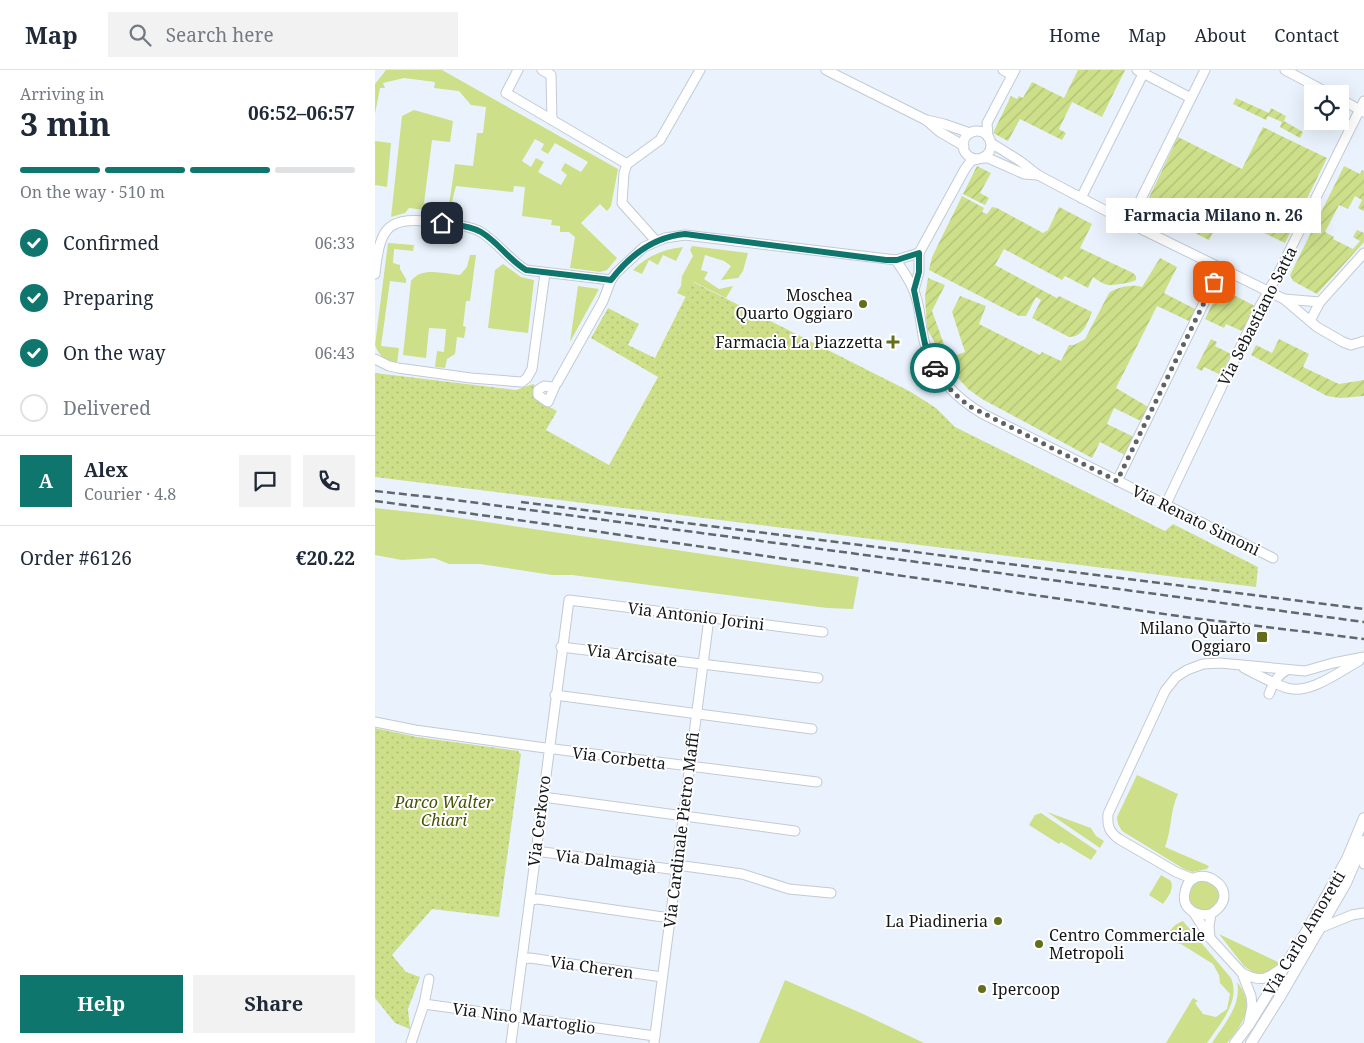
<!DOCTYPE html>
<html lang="en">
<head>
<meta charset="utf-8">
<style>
	body { margin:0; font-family:"Noto Serif",serif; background:#f2f2f3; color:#1f2937; height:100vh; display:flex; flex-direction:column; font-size:19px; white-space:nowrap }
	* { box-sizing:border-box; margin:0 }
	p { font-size:16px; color:#747a83 }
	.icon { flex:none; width:28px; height:28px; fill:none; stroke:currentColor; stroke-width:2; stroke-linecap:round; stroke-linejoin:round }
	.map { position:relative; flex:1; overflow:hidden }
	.details { display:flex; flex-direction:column; background:#fff; width:375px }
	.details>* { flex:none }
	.buttons { position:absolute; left:929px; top:15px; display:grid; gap:10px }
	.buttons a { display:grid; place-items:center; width:45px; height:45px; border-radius:0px; background:#fff; box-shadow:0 5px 20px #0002; font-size:25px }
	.pin { position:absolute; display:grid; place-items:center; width:42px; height:42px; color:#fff; margin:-21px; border-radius:10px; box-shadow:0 2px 8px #0006 }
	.courier { position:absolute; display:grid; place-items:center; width:50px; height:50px; margin:-25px; border:4px solid #0f766e; border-radius:50%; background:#fff; color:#222; box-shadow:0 1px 6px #0007 }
	.bubble { position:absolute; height:35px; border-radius:0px; background:#fff; box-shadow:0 5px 20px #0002; font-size:16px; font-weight:700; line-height:35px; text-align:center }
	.overview em { font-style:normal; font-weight:700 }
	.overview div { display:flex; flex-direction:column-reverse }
	.overview { display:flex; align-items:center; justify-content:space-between; height:85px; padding:0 20px }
	h1 { font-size:32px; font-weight:700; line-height:38px }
	.bar { display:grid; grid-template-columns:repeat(4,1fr); gap:8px 5px; align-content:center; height:60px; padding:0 20px }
	.bar i { height:6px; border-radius:4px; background:#e0e1e3 }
	.bar .on { background:#0f766e }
	.bar p { grid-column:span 4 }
	.line { display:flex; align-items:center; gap:12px; padding:0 20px; border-top:1px solid #e0e1e3 }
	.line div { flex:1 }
	.round { display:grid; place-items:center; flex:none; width:52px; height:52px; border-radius:0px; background:#f2f2f3 }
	ol { padding:0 20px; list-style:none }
	li { display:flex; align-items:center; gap:15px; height:55px }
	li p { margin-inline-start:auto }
	li .icon { padding:5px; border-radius:50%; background:#0f766e; color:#fff; stroke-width:4 }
	li:last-child { color:#747a83 }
	li i { width:28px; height:28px; border:2px solid #e0e1e3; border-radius:50% }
	.primary-button { display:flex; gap:10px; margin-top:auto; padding:10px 20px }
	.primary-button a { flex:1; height:58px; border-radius:0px; background:#0f766e; color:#fff; font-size:20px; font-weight:700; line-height:58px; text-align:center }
	.primary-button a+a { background:#f2f2f3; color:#1f2937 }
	header { display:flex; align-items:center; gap:30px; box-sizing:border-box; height:70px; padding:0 25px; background:#fff; border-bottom:1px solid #e0e1e3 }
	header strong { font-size:24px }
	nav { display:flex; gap:28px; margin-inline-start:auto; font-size:18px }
	.search { width:350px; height:45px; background:#f2f2f3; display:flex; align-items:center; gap:12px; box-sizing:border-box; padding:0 18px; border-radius:0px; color:#747a83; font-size:19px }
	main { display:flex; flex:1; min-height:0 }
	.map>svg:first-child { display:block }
	.grass { fill:#cddf89; fill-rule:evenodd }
	.park { fill:url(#park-dots) }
	.garden { fill:url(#garden-furrows) }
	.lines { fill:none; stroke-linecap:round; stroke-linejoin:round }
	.minor-casing { stroke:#c2cad4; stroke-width:11 }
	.tertiary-casing { stroke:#c2cad4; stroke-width:12 }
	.minor { stroke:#fff; stroke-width:9 }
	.tertiary { stroke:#fff; stroke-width:10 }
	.rail { stroke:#62676c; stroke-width:2.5; stroke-dasharray:8 4; stroke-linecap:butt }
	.done { stroke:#5e6369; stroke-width:5; stroke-dasharray:0 9 }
	.route { stroke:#0f766e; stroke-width:6 }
	.poi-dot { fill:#626f1a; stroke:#fff; stroke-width:2 }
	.labels { text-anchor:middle; stroke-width:4; stroke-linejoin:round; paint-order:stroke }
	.poi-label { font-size:16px; fill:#131619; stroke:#fff; text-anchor:end }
	.street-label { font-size:16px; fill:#131619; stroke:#fff }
	.park-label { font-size:16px; font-style:italic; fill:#485306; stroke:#fff }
</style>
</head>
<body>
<header>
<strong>Map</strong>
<div class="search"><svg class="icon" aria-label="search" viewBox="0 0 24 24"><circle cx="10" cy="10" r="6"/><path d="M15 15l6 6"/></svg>Search here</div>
<nav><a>Home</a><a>Map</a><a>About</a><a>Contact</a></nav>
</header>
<main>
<section class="details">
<div class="overview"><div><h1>3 min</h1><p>Arriving in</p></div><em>06:52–06:57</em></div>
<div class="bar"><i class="on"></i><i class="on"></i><i class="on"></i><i></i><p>On the way · 510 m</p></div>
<ol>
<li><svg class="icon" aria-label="check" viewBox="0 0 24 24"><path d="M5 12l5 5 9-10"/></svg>Confirmed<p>06:33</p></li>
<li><svg class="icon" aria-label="check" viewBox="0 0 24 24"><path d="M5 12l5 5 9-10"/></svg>Preparing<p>06:37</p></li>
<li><svg class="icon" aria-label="check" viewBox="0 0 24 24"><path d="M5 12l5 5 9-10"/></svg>On the way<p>06:43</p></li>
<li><i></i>Delivered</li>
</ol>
<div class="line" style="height:90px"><b class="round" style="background:#0f766e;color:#fff">A</b><div><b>Alex</b><p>Courier · 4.8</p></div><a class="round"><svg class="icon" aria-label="chat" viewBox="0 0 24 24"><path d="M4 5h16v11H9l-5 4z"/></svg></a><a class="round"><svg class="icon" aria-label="phone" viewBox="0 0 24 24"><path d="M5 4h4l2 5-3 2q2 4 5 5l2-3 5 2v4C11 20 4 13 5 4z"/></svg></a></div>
<div class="line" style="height:65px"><div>Order #6126</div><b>€20.22</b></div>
<div class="primary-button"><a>Help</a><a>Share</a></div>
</section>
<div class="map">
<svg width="989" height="973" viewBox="0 0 989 973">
	<defs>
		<pattern id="park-dots" width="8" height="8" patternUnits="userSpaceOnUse" patternTransform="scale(1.25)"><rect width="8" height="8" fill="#cddf89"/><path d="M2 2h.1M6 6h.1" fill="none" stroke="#afbf76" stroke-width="1.8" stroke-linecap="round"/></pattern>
		<pattern id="garden-furrows" width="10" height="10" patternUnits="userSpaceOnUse" patternTransform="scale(1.25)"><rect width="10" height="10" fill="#cddf89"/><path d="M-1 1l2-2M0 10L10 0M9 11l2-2" fill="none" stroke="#afbf76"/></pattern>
	</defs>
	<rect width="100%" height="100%" fill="#eaf3fd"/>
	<g class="grass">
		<path d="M11,0H67L243,99L236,136L232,141L225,134L206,153L242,188L232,200L225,202L195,198L200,167L194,162H185V156L176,155L177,150L147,146L150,117L139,116L138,122L81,116L76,135H74L80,94L98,96L102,63H108L111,37L96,35L84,21L59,18L60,12L29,8L8,13L10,18H5L0,44V14ZM160,69L169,74L166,80L173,84L180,73L213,92L206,102L190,93L186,100L192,105L186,115L163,102L169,92L161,88L156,97L147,91Z"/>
		<path d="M39,40L78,51L75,72L57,70L49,133L66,135L65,148L58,147V141L34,138L30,143L16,147L27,46Z"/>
		<path d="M0,71L16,73L12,117L0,115Z"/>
		<path d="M13,173L39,175L38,181L19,179L18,193L25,195V199L31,209V213L15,211L6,276L24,278L22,294C10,290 4,286 0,275Z"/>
		<path d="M317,176L373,183L368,201L363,208L346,210L356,196L349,191L330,185L326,200L333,202L329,209L344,219L358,216L351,228L319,212L311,227L302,223L306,216L307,206L318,186L315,180Z"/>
		<path d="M308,177L301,191L288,185L283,195L274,190L267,204L258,200C272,186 289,179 308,177Z"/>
		<path d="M95,185H101L95,231H91L88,256L91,257L89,268L82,267L80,284L72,289L70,298L60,297L62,281L69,282L71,259L54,258L51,288L28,285L36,211C47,196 69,204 85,205L92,197Z"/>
		<path d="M128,194L146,207L159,210L153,263L113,258L120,200Z"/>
		<path d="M203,216L224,219L195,272Z"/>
		<path d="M0,438L64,445L484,507L478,539L452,538L197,505H177L105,494H74L59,488L27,490L0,485Z"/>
		<path d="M762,705L803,724C795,740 797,759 790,777L834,796L832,799L817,802L809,799L747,761L743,754L742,747Z"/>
		<path d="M672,742L716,758L721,766L729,771L725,778Z"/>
		<path d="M666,743L722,781L716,790L686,772L684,774L654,755L660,745Z"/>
		<path d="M786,805L796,811C799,820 793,827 788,834L774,825Z"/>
		<circle cx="829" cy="826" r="15"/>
		<path d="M808,851L856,908C866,932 845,953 832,973H791L818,928L823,931L820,933L828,944L841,947L852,939L855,924L845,913L844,905L838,894L806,874L797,872L794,864C797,856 801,854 808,851Z"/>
		<path d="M844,864L905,893C899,902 891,904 880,904L869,896Z"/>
		<path d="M410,910L486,943L549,973H384Z"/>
		<path d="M862,912C881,936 869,952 852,973H837C849,954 867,935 862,912Z"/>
	</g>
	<g class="park">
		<path d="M318,212L536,322L561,338L580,357L790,461L798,454L883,497L881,517L0,407V303L141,320L158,314L163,318L160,329L182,341L171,360L234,395L283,307L216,268L233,238L264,254L253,275L280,288Z"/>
		<path d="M0,658L42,667L144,681V683L146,684L124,847L57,839L17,885L31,902L45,907L33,939L35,959L20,953L0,928Z"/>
	</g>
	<g class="garden">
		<path d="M703,0H750L727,47L697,32L684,59L691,63L687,70L645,49L633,71L618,63L636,26L642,29L644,26L648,28L657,12L689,28Z"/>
		<path d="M861,28L894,43L896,38L911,46L909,51L928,62L925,68L905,57L907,52L893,46L891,50L858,34Z"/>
		<path d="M888,57L952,88L910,173L848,143L834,170L769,138L803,67L867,99Z"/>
		<path d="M602,96L616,103L605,123L614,128L610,135L588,124Z"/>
		<path d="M969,96L985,104L987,100L989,101V141L983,138L987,130L980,126L973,139L964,135L950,162L959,167L958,169L978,179L985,171L978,167L982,160L989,163V172L942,224L918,211L915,205Z"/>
		<path d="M587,126L609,138L607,142L612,144L617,137L622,138L668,163L673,160L684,137L717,154L705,178L758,203L761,206V210C757,213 738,215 733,215C728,214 722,210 718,207L713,218L690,206L687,210L629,179L620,195L682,228L684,226L717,242C712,254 708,267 694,267L657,248L666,230L661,227L651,246H644L554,200L557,187Z"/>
		<path d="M785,188L802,197L789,223L822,240L816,252L782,236L741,318L775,338L766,351L739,338L732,354L759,367L750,385L725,372L717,388L607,329L593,319L575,299L552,259L550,227L553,208L570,215L557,241L574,288L590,282L577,242L585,226L611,236L604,254L665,285L667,282L686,291L694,275H699L710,269L734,223C742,217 758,214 767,217Z"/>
		<path d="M845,218L880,236L867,261L851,254L849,258L830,249Z"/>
		<path d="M836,269L842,272L840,276L856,284L846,305L829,297L827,301L821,298Z"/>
		<path d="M904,269L934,284L928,297L964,314L989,310V326L965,328L952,326L876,285L881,275L897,283Z"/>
	</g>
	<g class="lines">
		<g class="minor-casing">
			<g id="minor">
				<path d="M143,0L131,23L252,94"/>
				<path d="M167,0L176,5L177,50"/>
				<path d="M451,0L551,50L565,62L584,73L589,77"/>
				<path d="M628,0L637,5"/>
				<path d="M762,0L816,28"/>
				<path d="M910,0L955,24"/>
				<path d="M965,29L989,42"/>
				<path d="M552,50L569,54L595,63"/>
				<circle cx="602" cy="75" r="14"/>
				<path d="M613,67L612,53L640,0"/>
				<path d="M616,73L645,91L663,105L754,153L909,229L942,257L968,272L976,275L989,271"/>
				<path d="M607,88H613L649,104L663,105"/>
				<path d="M252,94L285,70L325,0"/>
				<path d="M252,94L249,103L247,133L281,171"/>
				<path d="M706,128L770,0"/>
				<path d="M754,153L830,0"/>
				<path d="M521,190C527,200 535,210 539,221C546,237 545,257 550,274C560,306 579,327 608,344L898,488"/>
				<path d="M0,204C5,155 13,146 63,152C76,154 92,155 104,161C121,170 134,190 151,200L236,210"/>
				<path d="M539,220L544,202V183L590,99L596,91L603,89"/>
				<path d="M909,229L945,232"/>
				<path d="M935,251L945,232L989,183"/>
				<path d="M0,289L14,296L23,298L96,308L147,312L152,308L157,299L170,203"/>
				<path d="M182,313L228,231L236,210L241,203L269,177L290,168L310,165L521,190L544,183"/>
				<path d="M169,316L177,317L180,316L173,332L163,325V320Z"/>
				<path d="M742,411L846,198"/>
				<path d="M791,434L885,236L902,206L989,31"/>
				<path d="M186,577L443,608"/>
				<path d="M869,598C883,605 897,613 912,618C935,625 965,601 984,591"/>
				<path d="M894,624C898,614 902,605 912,600"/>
				<path d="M180,625L437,659"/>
				<path d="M0,652L40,660L163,677L442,712"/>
				<path d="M168,727L420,761"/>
				<path d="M161,781L302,800"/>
				<path d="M989,785V794"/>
				<path d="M302,795L367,804L414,819L456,823"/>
				<path d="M818,809L801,802L744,769C734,762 732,756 733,744L790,621L801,607L812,600L828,594L845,593L930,601L958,593L989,587"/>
				<path d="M155,830L163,829L295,848"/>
				<path d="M819,843L835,868L867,903L876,926L877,936L874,951"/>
				<path d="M945,858L977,845L989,843"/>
				<path d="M835,868L834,856L836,844C874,820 817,786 810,822C806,839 822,847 836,844"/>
				<path d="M147,889L155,888L287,907"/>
				<path d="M867,903C886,913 893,909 909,896"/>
				<path d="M49,934L280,966"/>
				<path d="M36,973L49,934L54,909"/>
				<path d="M136,973L194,530L448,562"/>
				<path d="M279,973L334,548"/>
			</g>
		</g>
		<g class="tertiary-casing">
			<g id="tertiary">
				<path d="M860,973L873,956L931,862L972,789L989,748"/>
				<path d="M876,973L906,925L971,813L989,771"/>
			</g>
		</g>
		<use href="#minor" class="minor"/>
		<use href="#tertiary" class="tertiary"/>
		<g class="rail">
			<path d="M0,421L73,429L989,552"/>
			<path d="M0,431L136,449L810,547L989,569"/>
			<path d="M146,432L989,539"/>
		</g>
	</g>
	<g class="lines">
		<path class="done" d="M560,298C568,314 582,327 596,337L742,411L839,212"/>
		<path class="route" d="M67,153C79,155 94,155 106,162C123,172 134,190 151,200L228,209L236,210C255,185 278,167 310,164L511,190H522L544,183V202L539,220L550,274L560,298"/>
	</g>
	<g class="poi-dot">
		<circle cx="488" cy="234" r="5"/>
		<path d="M515.5 264.5h5v5h5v5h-5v5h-5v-5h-5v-5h5z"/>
		<rect x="881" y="561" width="12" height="12" rx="2.5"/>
		<circle cx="623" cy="851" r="5"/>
		<circle cx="664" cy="874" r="5"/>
		<circle cx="607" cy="919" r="5"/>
	</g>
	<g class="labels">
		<g class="poi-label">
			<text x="478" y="231">Moschea<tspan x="478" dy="18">Quarto Oggiaro</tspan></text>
			<text x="508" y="278">Farmacia La Piazzetta</text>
			<text x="876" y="564">Milano Quarto<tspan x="876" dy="18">Oggiaro</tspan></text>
			<text x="613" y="857">La Piadineria</text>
			<text x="674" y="871" text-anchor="start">Centro Commerciale<tspan x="674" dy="18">Metropoli</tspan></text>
			<text x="617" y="925" text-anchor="start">Ipercoop</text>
		</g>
		<g class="street-label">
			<text transform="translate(882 246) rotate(-63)" y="6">Via Sebastiano Satta</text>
			<text transform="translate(821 450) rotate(26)" y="6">Via Renato Simoni</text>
			<text transform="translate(321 546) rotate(7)" y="6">Via Antonio Jorini</text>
			<text transform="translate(257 585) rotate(7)" y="6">Via Arcisate</text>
			<text transform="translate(244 688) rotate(7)" y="6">Via Corbetta</text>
			<text transform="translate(164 751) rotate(-83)" y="6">Via Cerkovo</text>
			<text transform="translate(306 760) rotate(-83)" y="6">Via Cardinale Pietro Maffi</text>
			<text transform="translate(231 791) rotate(7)" y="6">Via Dalmagià</text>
			<text transform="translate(929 863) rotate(-59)" y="6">Via Carlo Amoretti</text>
			<text transform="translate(217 897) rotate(8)" y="6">Via Cheren</text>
			<text transform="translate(149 948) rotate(8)" y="6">Via Nino Martoglio</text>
		</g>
		<g class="park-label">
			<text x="69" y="738">Parco Walter<tspan x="69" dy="18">Chiari</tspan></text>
		</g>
	</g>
</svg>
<div class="buttons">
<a><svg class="icon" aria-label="locate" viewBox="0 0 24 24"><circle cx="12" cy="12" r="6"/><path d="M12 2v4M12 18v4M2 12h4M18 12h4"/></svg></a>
</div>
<div class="pin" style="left:839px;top:212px;background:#ea580c"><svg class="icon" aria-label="bag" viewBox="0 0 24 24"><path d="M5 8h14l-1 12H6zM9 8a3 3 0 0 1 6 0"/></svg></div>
<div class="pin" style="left:67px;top:153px;background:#1f2937"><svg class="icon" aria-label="home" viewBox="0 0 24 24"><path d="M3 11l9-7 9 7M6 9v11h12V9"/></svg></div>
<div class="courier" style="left:560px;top:298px"><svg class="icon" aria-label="car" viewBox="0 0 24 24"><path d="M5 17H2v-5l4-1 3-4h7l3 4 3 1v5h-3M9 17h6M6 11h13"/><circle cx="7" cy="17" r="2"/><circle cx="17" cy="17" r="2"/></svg></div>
<div class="bubble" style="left:731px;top:128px;width:215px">Farmacia Milano n. 26</div>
</div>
</main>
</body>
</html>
